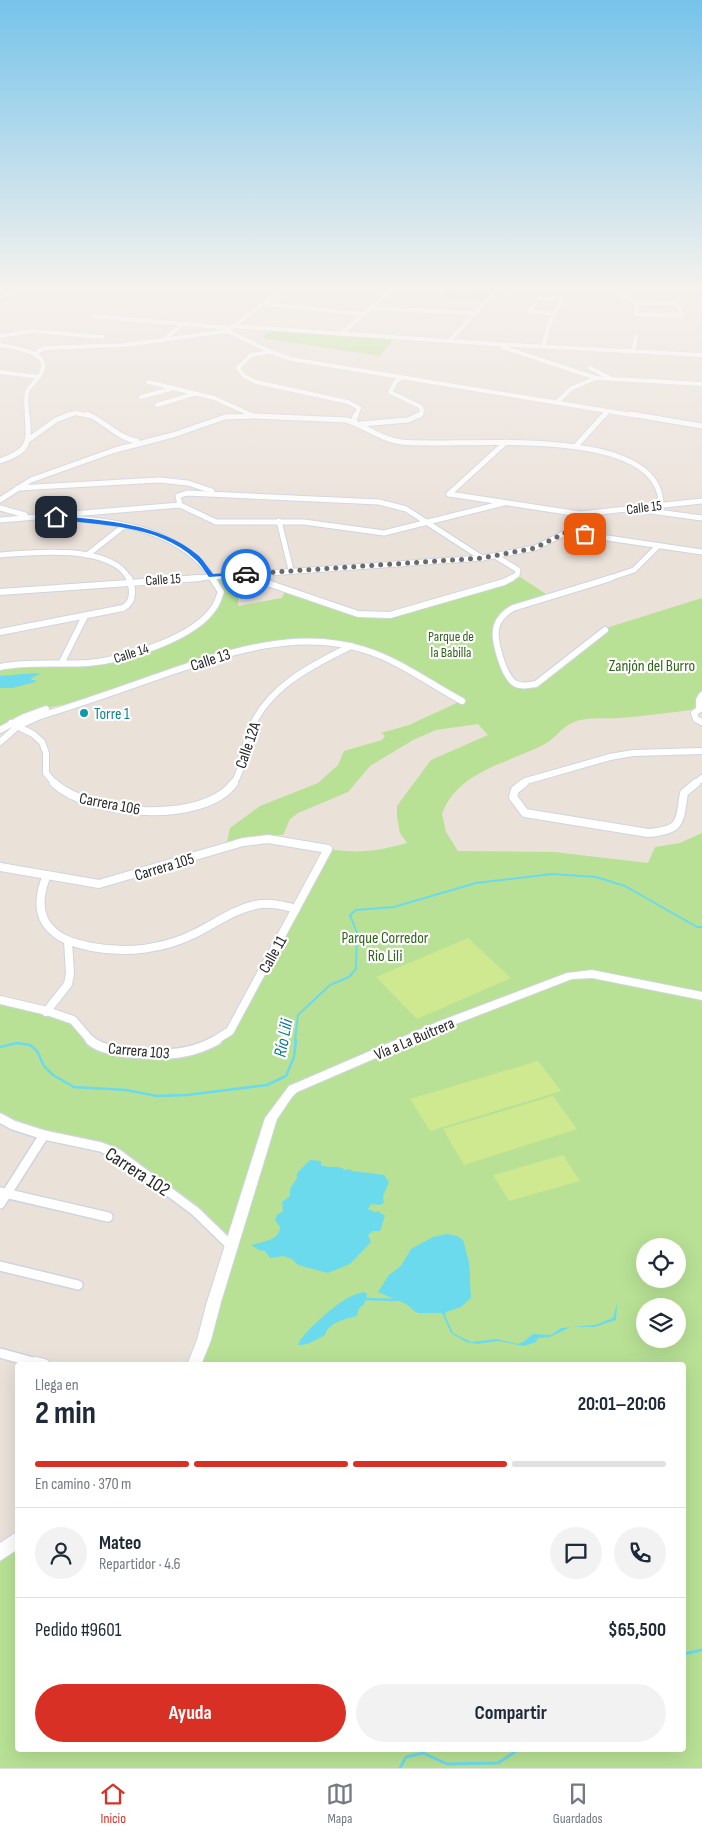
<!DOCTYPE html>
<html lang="es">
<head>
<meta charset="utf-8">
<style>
	body { margin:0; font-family:"Sofia Sans Condensed",sans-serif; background:#f2f2f3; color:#1f2937; height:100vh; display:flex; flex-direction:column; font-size:19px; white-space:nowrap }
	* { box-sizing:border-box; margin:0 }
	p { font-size:16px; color:#747a83 }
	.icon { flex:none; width:28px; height:28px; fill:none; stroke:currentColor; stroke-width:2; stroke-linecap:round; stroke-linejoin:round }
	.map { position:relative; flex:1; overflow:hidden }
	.panel { position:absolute; left:15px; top:1362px; width:671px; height:390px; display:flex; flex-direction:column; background:#fff; border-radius:5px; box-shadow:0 5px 20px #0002 }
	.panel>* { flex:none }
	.fabs { position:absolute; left:636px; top:1238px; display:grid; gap:10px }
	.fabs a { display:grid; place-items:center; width:50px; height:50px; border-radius:50%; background:#fff; box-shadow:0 5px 20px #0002; font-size:25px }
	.pin { position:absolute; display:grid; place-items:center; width:42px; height:42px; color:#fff; margin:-21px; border-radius:10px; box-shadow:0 2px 8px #0006 }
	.courier { position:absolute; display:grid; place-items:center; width:50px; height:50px; margin:-25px; border:4px solid #1a73e8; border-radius:50%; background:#fff; color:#222; box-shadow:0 1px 6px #0007 }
	.headline em { font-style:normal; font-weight:700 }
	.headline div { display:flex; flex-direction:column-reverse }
	.headline { display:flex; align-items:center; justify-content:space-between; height:85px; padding:0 20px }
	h1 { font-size:32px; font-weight:700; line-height:38px }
	.bar { display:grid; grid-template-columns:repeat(4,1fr); gap:8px 5px; align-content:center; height:60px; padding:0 20px }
	.bar i { height:6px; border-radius:4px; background:#e0e1e3 }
	.bar .selected { background:#d93025 }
	.bar p { grid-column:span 4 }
	.line { display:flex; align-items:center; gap:12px; padding:0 20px; border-top:1px solid #e0e1e3 }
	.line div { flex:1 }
	.round { display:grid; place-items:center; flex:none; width:52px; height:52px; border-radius:26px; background:#f2f2f3 }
	.action { display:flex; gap:10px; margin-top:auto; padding:10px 20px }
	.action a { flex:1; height:58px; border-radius:30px; background:#d93025; color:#fff; font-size:20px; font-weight:700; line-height:58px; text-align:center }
	.action a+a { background:#f2f2f3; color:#1f2937 }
	.menu { display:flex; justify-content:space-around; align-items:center; height:70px; border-top:1px solid #e0e1e3; background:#fff; font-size:14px; color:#747a83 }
	.menu a { display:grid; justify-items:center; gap:2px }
	.menu .selected { color:#d93025 }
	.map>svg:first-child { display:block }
	.green { fill:#b8e195; fill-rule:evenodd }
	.pitch { fill:#cee990 }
	.water { fill:#6bdaed }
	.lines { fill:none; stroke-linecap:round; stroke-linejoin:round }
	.stream-far2 { stroke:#6bdaed; stroke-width:2 }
	.stream-far1 { stroke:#6bdaed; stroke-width:2.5 }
	.stream { stroke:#6bdaed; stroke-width:3 }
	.minor-far5-casing { stroke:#ced4e1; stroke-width:5 }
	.minor-far4-casing { stroke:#ced4e1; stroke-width:7 }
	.minor-far3-casing { stroke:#ced4e1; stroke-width:8 }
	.minor-far2-casing { stroke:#ced4e1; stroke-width:10 }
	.minor-far1-casing { stroke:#ced4e1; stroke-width:12 }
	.minor-casing { stroke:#ced4e1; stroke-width:14 }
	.tertiary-casing { stroke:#ced4e1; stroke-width:2 }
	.secondary-casing { stroke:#ced4e1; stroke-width:3 }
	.minor-far5 { stroke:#fff; stroke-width:4 }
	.minor-far4 { stroke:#fff; stroke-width:5 }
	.minor-far3 { stroke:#fff; stroke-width:6 }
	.minor-far2 { stroke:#fff; stroke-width:8 }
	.minor-far1 { stroke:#fff; stroke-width:9 }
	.minor { stroke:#fff; stroke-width:12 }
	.tertiary { fill:#fff; fill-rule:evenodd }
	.secondary { fill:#fff; fill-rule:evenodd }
	.route { fill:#1a73e8 }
	.done { stroke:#6c6966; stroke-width:5; stroke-dasharray:0 9 }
	.culture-dot { fill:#0f9aa8; stroke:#fff; stroke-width:2 }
	.labels { text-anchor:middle; stroke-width:4.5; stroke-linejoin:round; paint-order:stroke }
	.far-street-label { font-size:14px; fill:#282828; stroke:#fff }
	.far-park-label { font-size:14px; fill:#316319; stroke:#fff }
	.street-label { font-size:16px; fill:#282828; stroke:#fff }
	.park-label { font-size:16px; fill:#316319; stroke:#fff }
	.culture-label { font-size:16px; fill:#0d838f; stroke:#fff; text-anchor:start }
	.water-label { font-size:18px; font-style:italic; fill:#0e7795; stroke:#fff }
	.near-street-label { font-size:19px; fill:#282828; stroke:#fff }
</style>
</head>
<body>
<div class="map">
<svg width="702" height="1768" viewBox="0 0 702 1768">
	<rect width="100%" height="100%" fill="#eae1d9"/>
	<g class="green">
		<path d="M474,289L497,290L487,301L442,299L446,292L471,294Z"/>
		<path d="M272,329L395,337L380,356L262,338Z"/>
		<path d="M517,575L549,596L504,614L495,635L509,678L515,684H536L603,629L702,598V695L699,709C672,712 645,716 619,718C606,719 589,717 577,721C561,726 557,738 543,745C507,763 457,772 442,814L446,832L458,851L554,852L648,863L655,847L680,843L702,833V1768H0V1553L17,1539L18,1750H684V1365H194L231,1246L118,1154L0,1118V1000L64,1016L108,1049L186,1052L230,1031L328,849C359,854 378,851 407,843L400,833L397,817V806L431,760L488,735L478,724L436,730L413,740L370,766L348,792L298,813L290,819L283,835H274L268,839L226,847L230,828L260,806L318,783L338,765L344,751L382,740L385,736L381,733L409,725L461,701L364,650L317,641L237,650L75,705C48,703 23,718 0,730V667L88,663L116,659L193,628L221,597L212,578L227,579L236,582L239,594L238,606L282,598L286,589L358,614L390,615ZM645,1246H678V1279H645ZM645,1306H678V1339H645Z"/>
	</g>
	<g class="pitch">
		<path d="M468,938L511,978L417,1019L376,977Z"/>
		<path d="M538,1061L561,1091L430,1131L410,1099Z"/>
		<path d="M553,1096L577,1129L464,1165L443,1129Z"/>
		<path d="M563,1155L580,1181L509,1201L493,1175Z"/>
	</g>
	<g class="water">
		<path d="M35,673L40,674L31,678L32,680H36L35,682L12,688H0V676Z"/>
		<path d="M310,1160L321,1161V1165C328,1169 338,1164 345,1170L350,1169L352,1171L384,1175L389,1182L383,1196L384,1203L380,1205L371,1204L368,1209L375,1212L379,1211L381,1214L385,1215L380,1231H373L368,1235L371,1242L350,1264L328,1273L298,1265L292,1259L283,1256L270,1258L265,1251L259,1250L251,1245C260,1242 280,1241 280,1227L275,1220L277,1215L283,1211L282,1202L290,1196V1189L297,1178V1173Z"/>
		<path d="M447,1234L457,1236L463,1240L469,1262L471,1298L461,1307L446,1312L445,1315L453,1333L471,1342L496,1339L518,1344L523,1342L533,1334L551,1335L561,1328L595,1325L613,1318L617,1303L616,1320L595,1327H571L550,1337L538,1338L536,1342L524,1346L498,1341L477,1344L466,1342L451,1333L442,1313H417L406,1304L378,1292L389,1275L401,1266L411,1249L433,1237Z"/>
		<path d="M364,1292L367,1294C366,1301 365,1305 359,1308L357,1316C345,1319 328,1323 325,1335C317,1339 307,1346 298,1345C300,1335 336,1304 346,1299C351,1296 358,1293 364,1292Z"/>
	</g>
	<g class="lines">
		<path class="stream-far2" d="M295,1041L298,1015L330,985L349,977L356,969L357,933L350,915L356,910L394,907L476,883L552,874L596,877L625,886L697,927H702"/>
		<g class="stream-far1">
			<path d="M0,1047L17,1043L30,1045L37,1051L44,1066L53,1075L74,1087L126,1090L157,1096L187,1095L267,1085L286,1076L294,1057L296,1040"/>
			<path d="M366,1299L396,1300"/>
		</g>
		<g class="stream">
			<path d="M684,1654L702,1650"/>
			<path d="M400,1768L406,1757L423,1753L447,1764L498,1763L518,1750"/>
		</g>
		<g class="minor-far5-casing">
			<g id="minor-far5">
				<path d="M276,285H287"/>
				<path d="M623,285L622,295L636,303"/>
				<path d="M636,303L677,304L683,316L636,314Z"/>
				<path d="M264,304L362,314"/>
				<path d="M369,308L477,313"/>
				<path d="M93,316L230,328"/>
				<path d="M232,326L492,344L702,355"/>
				<path d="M227,331L271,352L291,359L638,416"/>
				<path d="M341,334L397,285"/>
				<path d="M0,336L32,331L103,337"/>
				<path d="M162,341L183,324"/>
				<path d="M449,341L497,290L505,285"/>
				<path d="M0,345C12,347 53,352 41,373C38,380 30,385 27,392C25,400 27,408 27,416"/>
				<path d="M543,346L550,322L562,300L539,298L530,311L554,314"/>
				<path d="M502,347L596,378L702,384"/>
				<path d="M633,351L636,337"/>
				<path d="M269,352L251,355L238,368L244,376L256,382L348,402L359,408L356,416"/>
				<path d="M34,354L44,348L125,345L227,331L288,285"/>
				<path d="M590,368L610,378"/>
				<path d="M0,372L38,377"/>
				<path d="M402,378L396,381L390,392L421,407L422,411L419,416"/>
				<path d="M148,382L214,398L252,415"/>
				<path d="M141,397L171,389"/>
				<path d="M556,403L572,388L596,378"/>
				<path d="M157,405L194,394"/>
				<path d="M66,416L75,413L90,416"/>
				<path d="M604,416L608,411"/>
			</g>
		</g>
		<g class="minor-far4-casing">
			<g id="minor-far4">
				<path d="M87,414C105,421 117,438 137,441"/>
				<path d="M631,414L702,426"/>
				<path d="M356,423L354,419L356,414"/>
				<path d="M361,424L408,420L421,414"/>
				<path d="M28,440L56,420L71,414"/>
				<path d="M576,446L605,414"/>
				<path d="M0,461C29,451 30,444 27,414"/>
				<path d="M18,488L159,480L188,483L212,491"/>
				<path d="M449,494L580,514L702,501"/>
				<path d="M449,494L506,442"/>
				<path d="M0,500L31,480L115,450L173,435L225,417L256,416L346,420C366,426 381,440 402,442C455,448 661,421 661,505"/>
				<path d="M180,505L178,496L187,493L379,502L406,509L482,558"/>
				<path d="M0,508L25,515"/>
				<path d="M643,510L702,518"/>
				<path d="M67,518C120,521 183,531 213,579"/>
				<path d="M0,520L180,505L216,522H304L384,533L504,503"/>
				<path d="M279,521L291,570"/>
				<path d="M567,532L702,552"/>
				<path d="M0,555C32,552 112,544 129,579"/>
				<path d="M87,555L124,526"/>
				<path d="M497,557L518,570L517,575L509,579"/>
				<path d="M248,573L250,577L256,579"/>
				<path d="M182,579L482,558L535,548L567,532L580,514"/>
				<path d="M607,579L634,570L658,546"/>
			</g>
		</g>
		<g class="minor-far3-casing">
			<g id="minor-far3">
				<path d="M253,578L358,614L390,615L504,582L512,578"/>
				<path d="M0,592L200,578"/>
				<path d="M605,630L536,684C530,685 522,687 516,684C504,678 492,638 497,625C500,617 506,612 513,608L611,578"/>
				<path d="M0,632L123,608C135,602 133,589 129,578"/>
				<path d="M62,662L85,616"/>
				<path d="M0,667C30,661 58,665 88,663C124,660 196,638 215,606C218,602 219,596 221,592L212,578"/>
				<path d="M702,708L694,713L696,719L702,722"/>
				<path d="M699,709V700L702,695"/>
				<path d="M11,723L33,734L42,742L46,753V773L55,784"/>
				<path d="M0,730L24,717L46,709"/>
				<path d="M0,742L18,726L40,716C81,704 122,689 162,675C227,653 296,628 365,650C400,661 430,684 462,701"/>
				<path d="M233,784C244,769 243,750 249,733C266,688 310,666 351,646"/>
				<path d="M522,784L526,781L610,757L633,753L702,751"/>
				<path d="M695,784L702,778"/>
			</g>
		</g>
		<g class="minor-far2-casing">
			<g id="minor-far2">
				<path d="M54,783C89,816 203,825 234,783"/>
				<path d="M524,783L515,790L513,797L525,813L648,833C683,830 679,822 684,793L696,783"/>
				<path d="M0,867L99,884L243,842L268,839L328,849L230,1031L214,1041"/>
				<path d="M47,875C39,894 36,916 53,931C63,941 79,944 92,947C127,954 164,949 196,933C216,923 233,910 255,905C269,902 282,905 296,909"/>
				<path d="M0,1000L47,1011L73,1020L91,1041"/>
				<path d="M46,1012L68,984L70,974L68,941"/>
			</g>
		</g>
		<g class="minor-far1-casing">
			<g id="minor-far1">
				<path d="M90,1040C105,1055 163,1056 184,1052C196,1050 206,1046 217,1040"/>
				<path d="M0,1118L13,1125L44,1135L101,1147L118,1154L195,1211L231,1246"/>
				<path d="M0,1192L108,1217"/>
				<path d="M0,1204L44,1135"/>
				<path d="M0,1266L78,1285"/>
				<path d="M0,1353L40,1364"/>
			</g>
		</g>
		<g class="minor-casing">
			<path id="minor" d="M36,1363L44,1365"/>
		</g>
		<g class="tertiary-casing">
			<g id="tertiary">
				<path d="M592,970L702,992V1000L592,978L572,979L448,1027L297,1092L292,1097L277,1119L221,1302L211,1340L201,1365H187L197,1340L207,1302L265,1118L289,1086L440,1021L567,973Z"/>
				<path d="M18,1531V1549L0,1561V1543Z"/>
			</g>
		</g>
		<g class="secondary-casing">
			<path id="secondary" d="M24,285H30L0,300V296Z"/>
		</g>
		<use href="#minor-far5" class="minor-far5"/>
		<use href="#minor-far4" class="minor-far4"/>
		<use href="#minor-far3" class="minor-far3"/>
		<use href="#minor-far2" class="minor-far2"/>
		<use href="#minor-far1" class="minor-far1"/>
		<use href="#minor" class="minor"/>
		<use href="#tertiary" class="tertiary"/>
		<use href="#secondary" class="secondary"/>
	</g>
	<linearGradient id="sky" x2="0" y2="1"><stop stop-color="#76c3ea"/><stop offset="0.54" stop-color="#f6f2ee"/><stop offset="1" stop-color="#f6f2ee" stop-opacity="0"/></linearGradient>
	<rect width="702" height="532" fill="url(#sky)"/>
	<path class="route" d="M56,516C103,520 161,523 199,556C204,561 208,568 213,574L246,572L249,574L209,577C205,572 201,564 195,559C158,524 101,526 54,519Z"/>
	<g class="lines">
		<path class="done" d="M246,574L482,558L535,548L567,532L585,534"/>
	</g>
	<circle class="culture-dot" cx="84" cy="713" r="5"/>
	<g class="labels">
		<g class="far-street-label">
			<text transform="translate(644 507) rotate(-7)" y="5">Calle 15</text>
			<text transform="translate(163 579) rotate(-4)" y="5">Calle 15</text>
			<text transform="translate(131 653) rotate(-18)" y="5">Calle 14</text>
		</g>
		<g class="far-park-label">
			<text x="451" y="641">Parque de<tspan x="451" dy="16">la Babilla</tspan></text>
		</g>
		<g class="street-label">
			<text transform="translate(210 659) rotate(-18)" y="6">Calle 13</text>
			<text transform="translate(247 745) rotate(-71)" y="6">Calle 12A</text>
			<text transform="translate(110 803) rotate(11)" y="6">Carrera 106</text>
			<text transform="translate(164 866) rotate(-17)" y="6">Carrera 105</text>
			<text transform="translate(272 954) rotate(-61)" y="6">Calle 11</text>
			<text transform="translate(414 1038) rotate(-23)" y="6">Vía a La Buitrera</text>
			<text transform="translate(139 1050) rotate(5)" y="6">Carrera 103</text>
		</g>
		<g class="park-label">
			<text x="652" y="671">Zanjón del Burro</text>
			<text x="385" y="943">Parque Corredor<tspan x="385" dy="18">Rio Lili</tspan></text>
		</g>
		<g class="culture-label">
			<text x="94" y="719">Torre 1</text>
		</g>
		<g class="water-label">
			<text transform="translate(283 1038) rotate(-79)" y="6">Río Lili</text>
		</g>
		<g class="near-street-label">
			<text transform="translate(138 1171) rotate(33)" y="7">Carrera 102</text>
		</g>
	</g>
</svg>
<div class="fabs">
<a><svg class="icon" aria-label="locate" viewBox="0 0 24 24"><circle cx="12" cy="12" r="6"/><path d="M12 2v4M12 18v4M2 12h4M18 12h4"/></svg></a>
<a><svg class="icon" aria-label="layers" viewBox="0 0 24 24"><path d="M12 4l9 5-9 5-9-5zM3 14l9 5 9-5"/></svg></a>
</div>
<div class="pin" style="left:585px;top:534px;background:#ea580c"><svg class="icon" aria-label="bag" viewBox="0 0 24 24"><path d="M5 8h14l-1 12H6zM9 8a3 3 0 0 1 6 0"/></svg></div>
<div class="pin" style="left:56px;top:517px;background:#1f2937"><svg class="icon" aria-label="home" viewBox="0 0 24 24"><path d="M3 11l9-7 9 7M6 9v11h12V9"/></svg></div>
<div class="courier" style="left:246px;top:574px"><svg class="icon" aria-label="car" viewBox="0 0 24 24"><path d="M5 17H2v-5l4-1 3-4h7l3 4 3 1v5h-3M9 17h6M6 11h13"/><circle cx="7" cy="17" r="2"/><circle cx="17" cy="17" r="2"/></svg></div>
<section class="panel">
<div class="headline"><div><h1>2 min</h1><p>Llega en</p></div><em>20:01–20:06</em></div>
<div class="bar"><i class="selected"></i><i class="selected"></i><i class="selected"></i><i></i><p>En camino · 370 m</p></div>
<div class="line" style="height:90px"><a class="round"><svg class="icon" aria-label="person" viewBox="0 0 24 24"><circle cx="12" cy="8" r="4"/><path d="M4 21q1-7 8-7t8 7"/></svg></a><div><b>Mateo</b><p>Repartidor · 4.6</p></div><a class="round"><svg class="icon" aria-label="chat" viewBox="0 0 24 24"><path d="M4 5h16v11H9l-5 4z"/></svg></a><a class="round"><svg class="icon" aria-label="phone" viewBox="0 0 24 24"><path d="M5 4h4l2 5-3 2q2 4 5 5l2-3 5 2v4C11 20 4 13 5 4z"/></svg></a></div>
<div class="line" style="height:65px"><div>Pedido #9601</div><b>$65,500</b></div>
<div class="action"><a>Ayuda</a><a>Compartir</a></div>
</section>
</div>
<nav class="menu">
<a class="selected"><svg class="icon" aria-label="home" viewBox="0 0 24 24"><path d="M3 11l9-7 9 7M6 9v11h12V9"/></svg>Inicio</a>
<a><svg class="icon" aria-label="map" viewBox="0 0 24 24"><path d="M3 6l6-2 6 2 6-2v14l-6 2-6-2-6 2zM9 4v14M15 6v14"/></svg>Mapa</a>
<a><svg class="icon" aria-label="saved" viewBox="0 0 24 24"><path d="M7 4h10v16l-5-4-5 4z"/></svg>Guardados</a>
</nav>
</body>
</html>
